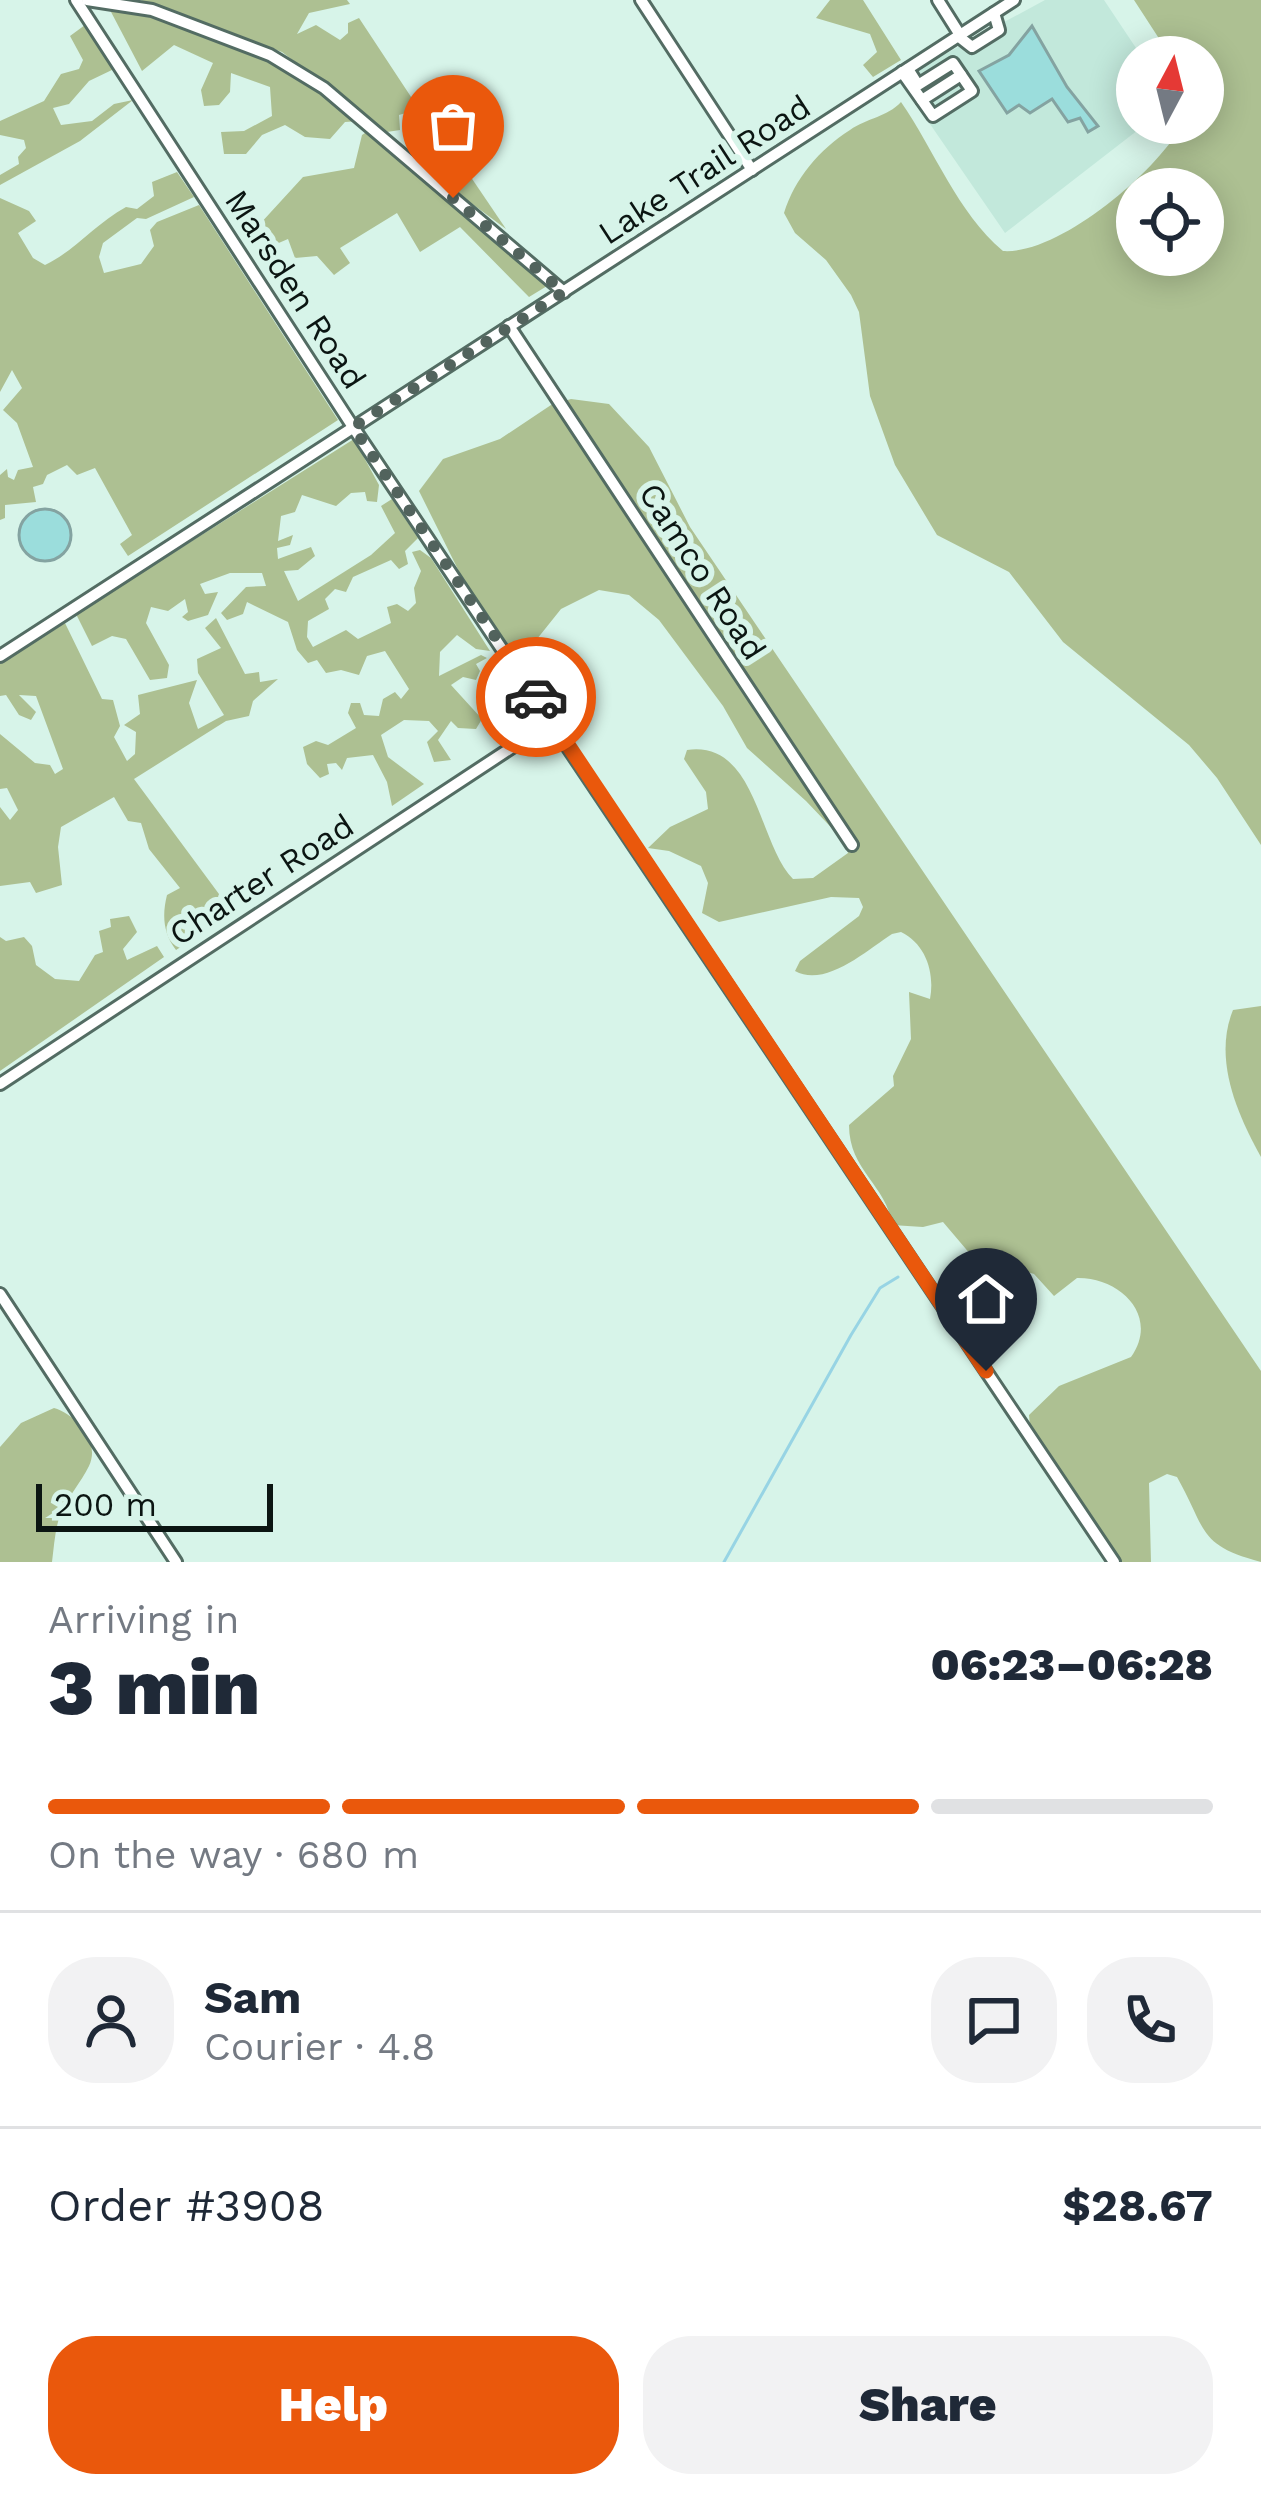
<!DOCTYPE html>
<html lang="en">
<head>
<meta charset="utf-8">
<style>
	body { margin:0; font-family:"Work Sans",sans-serif; background:#f2f2f3; color:#1f2937; height:100vh; display:flex; flex-direction:column; font-size:45px; white-space:nowrap }
	* { box-sizing:border-box; margin:0 }
	p { font-size:39px; color:#747a83 }
	.icon { flex:none; width:66px; height:66px; fill:none; stroke:currentColor; stroke-width:2; stroke-linecap:round; stroke-linejoin:round }
	.map { position:relative; height:1562px; overflow:hidden }
	.panel { display:flex; flex-direction:column; background:#fff; flex:1 }
	.panel>* { flex:none }
	.needle { width:78px; rotate:7deg }
	.tools { position:absolute; left:1116px; top:36px; display:grid; gap:24px }
	.tools a { display:grid; place-items:center; width:108px; height:108px; border-radius:50%; background:#fff; box-shadow:0 6px 30px #0003; font-size:60px }
	.scale { position:absolute; left:36px; bottom:30px; width:237px; box-sizing:border-box; padding-left:12px; border:6px solid #0b1512; border-top:0; font-size:33px; line-height:42px; white-space:nowrap; color:#0b1512; -webkit-text-stroke:9px #d7f4e9; paint-order:stroke }
	.pin { position:absolute; display:grid; place-items:center; width:102px; height:102px; color:#fff; margin:-123px -51px; border-radius:50% 50% 50% 0; rotate:-45deg; box-shadow:0 0 12px #0007 }
	.pin .icon { rotate:45deg }
	.courier { position:absolute; display:grid; place-items:center; width:120px; height:120px; margin:-60px; border:9px solid #ea580c; border-radius:50%; background:#fff; color:#222; box-shadow:0 3px 15px #0007 }
	.headline em { font-style:normal; font-weight:800 }
	.headline div { display:flex; flex-direction:column-reverse }
	.headline { display:flex; align-items:center; justify-content:space-between; height:204px; padding:0 48px }
	h1 { font-size:78px; font-weight:800; line-height:90px }
	.bar { display:grid; grid-template-columns:repeat(4,1fr); gap:18px 12px; align-content:center; height:144px; padding:0 48px }
	.bar i { height:15px; border-radius:9px; background:#e0e1e3 }
	.bar .on { background:#ea580c }
	.bar p { grid-column:span 4 }
	.line { display:flex; align-items:center; gap:30px; padding:0 48px; border-top:3px solid #e0e1e3 }
	.line div { flex:1 }
	.round { display:grid; place-items:center; flex:none; width:126px; height:126px; border-radius:48px; background:#f2f2f3 }
	.cta { display:flex; gap:24px; margin-top:auto; padding:24px 48px }
	.cta a { flex:1; height:138px; border-radius:48px; background:#ea580c; color:#fff; font-size:48px; font-weight:800; line-height:138px; text-align:center }
	.cta a+a { background:#f2f2f3; color:#1f2937 }
	.map>svg:first-child { display:block }
	.built { fill:#c2e8db }
	.forest { fill:#adc092; fill-rule:evenodd }
	.lines { fill:none; stroke-linecap:round; stroke-linejoin:round }
	.stream { stroke:#97d4e4; stroke-width:3 }
	.building { fill:#9bdddc; stroke:#84a3a1; stroke-width:3 }
	.minor-casing { stroke:#536c63; stroke-width:16 }
	.minor { stroke:#fff; stroke-width:10 }
	.done { stroke:#52635d; stroke-width:12; stroke-dasharray:0 21.6 }
	.route { stroke:#ea580c; stroke-width:15 }
	.labels { text-anchor:middle; stroke-width:12; stroke-linejoin:round; paint-order:stroke }
	.street-label { font-size:33px; fill:#0b1512; stroke:#d7f4e9 }
</style>
</head>
<body>
<div class="map">
<svg width="1261" height="1562" viewBox="0 0 1261 1562">
	<rect width="100%" height="100%" fill="#d7f4e9"/>
	<path class="built" d="M1045,0H1104L1142,57H1137V123H1147L1005,233L899,79Z"/>
	<g class="forest">
		<path d="M140,0H347L350,4L309,13L297,34L316,25L340,40L348,33V23L359,18L419,109L399,115L400,130L387,132L282,52Z"/>
		<path d="M830,0H863L901,60L873,77L863,65L877,52L870,34L816,18Z"/>
		<path d="M1134,0H1261V845L1217,778L1189,745L1063,642L1009,572L937,535L895,465L870,396L859,312L851,295L826,260L795,233L784,213C795,178 819,150 850,130C867,118 887,117 901,102C935,151 957,212 1003,251C1059,255 1158,171 1183,123H1203V57H1171ZM1137,189H1203V255H1137Z"/>
		<path d="M110,10L141,11L278,60L360,121L345,122L330,139L305,137L285,125L262,135L246,154H224L221,132L244,131L272,116L270,87L231,73L230,92L219,105L204,106L201,90L213,63L174,45L142,71Z"/>
		<path d="M85,25L114,69L89,81L69,104L53,108L61,125L92,121L114,104L133,100L80,141L0,185V175L19,164L18,157L26,148L24,140L0,135V121L44,101L61,74L79,69L83,60L70,36Z"/>
		<path d="M437,127L506,229L467,200L405,143Z"/>
		<path d="M371,129L547,286L529,297L460,227L420,252L397,213L340,248L350,263L334,275L317,256L295,258L288,239L267,248L249,245L259,225L303,177L354,168L362,135Z"/>
		<path d="M177,172L194,197L146,219L137,218L103,243L99,257L104,273L141,264L154,246L150,230L157,222L199,205L338,420L128,556L120,544L132,535L95,468L77,475L67,465L47,475L43,484L33,487L36,502L5,505V518L0,520V475L7,469L8,477L14,480L18,470L33,467L17,423L3,410L22,388L12,370L0,392V198L29,211L36,221L18,233L33,258L45,265C76,250 95,224 126,207L137,209L154,196L152,182Z"/>
		<path d="M571,399L609,404L649,447L690,527L1261,1371V1562C1197,1545 1207,1530 1177,1477L1167,1474L1149,1483L1151,1562H1119C1108,1546 1101,1527 1089,1513C1068,1486 1030,1451 1029,1415L1059,1386L1131,1357C1160,1316 1120,1277 1077,1278L1054,1296L1034,1274L971,1255L943,1222L923,1227L892,1225C887,1185 849,1171 849,1125L894,1086L893,1076L911,1039L909,992L930,999C935,973 926,944 901,932L892,934C866,951 825,988 795,971L800,961L859,916L863,907L859,898L831,897L719,922L702,913L708,883L701,866L669,851L648,848L670,827L708,809L706,792L684,759L687,750C757,740 758,844 793,879L813,878L848,853L846,843L806,801L747,748L723,706L659,620L629,595L599,590L561,609L517,664L509,669L504,662L419,491L443,459L500,439L551,405Z"/>
		<path d="M354,439L379,485L377,502L367,501L365,492L351,493L336,506L302,495L295,512L281,516L278,541L293,535L290,545L277,548L278,559L311,547L315,556L298,570L284,571L298,601L371,555L395,533L381,506L392,499L418,538L405,551L408,564L399,569L391,560L353,577L346,592L335,589L325,599L329,609L308,621L307,637L313,647L346,630L358,639L391,623L387,607L397,604L408,611L416,603L414,588L421,571L412,552L420,550L431,558L490,651L476,649L457,635L440,652L439,676L481,655L487,658L476,664L480,671L476,680L463,677L451,685L482,719L476,729L458,728L451,721L438,740L451,760L434,762L427,742L438,731L429,721L404,720L381,735L388,757L424,784L392,806L387,782L373,755L347,758L342,770L336,763L327,764L329,774L320,778L307,764L303,747L316,741L328,745L356,728L348,713L351,703H360L364,715L379,716L383,699L395,692L401,699L409,689L385,651L367,656L359,675L341,670L326,673L317,660L308,663L297,650L288,622L247,602L243,614L227,620L221,613L246,587L266,586L262,573H230L200,584L205,594L218,592L208,615L188,621L182,617L188,612L185,599L168,611L151,607L146,623L169,665L167,678L150,680L126,639L112,636L92,646L76,614Z"/>
		<path d="M216,618L245,674L259,672L260,682L278,679L253,701L249,716L226,721L134,779L233,913L176,950C163,933 162,915 167,895L180,888L149,849L141,823L128,821L114,797L61,827L58,847L62,885L36,893L30,882L0,886V807L10,820L18,810L7,788L0,789V734L35,763L50,765L55,774L63,769L36,696L19,695L36,712L31,720L19,715L6,695L0,696V664L65,623L102,699L113,700L120,726L114,737L127,761L135,754L136,732L124,725L140,714L138,695L197,680L189,703L198,729L224,715L198,673L197,659L221,648L205,628Z"/>
		<path d="M129,916L137,932L123,949L127,960L157,946L164,957L0,1071V937L6,941L24,937L32,946L36,965L55,979L79,981L95,955L103,952L99,931L111,927L110,919Z"/>
		<path d="M1261,1006V1157C1237,1114 1213,1059 1233,1010Z"/>
		<path d="M54,1408C75,1414 101,1441 89,1466C81,1482 68,1497 60,1515C55,1530 54,1546 52,1562H0V1447L21,1423Z"/>
	</g>
	<g class="lines">
		<path class="stream" d="M724,1562L851,1335L880,1288L898,1277"/>
	</g>
	<g class="building">
		<path d="M1032,26L1067,87L1098,126L1088,132L1080,118L1068,122L1052,99L1030,113L1019,105L1007,113L979,71L1009,55Z"/>
		<circle cx="45" cy="535" r="26"/>
	</g>
	<g class="lines">
		<g class="minor-casing">
			<g id="minor">
				<path d="M76,0L353,427L1114,1562"/>
				<path d="M87,0L152,10L270,55L324,88L564,292"/>
				<path d="M641,0L752,170"/>
				<path d="M938,0L960,35"/>
				<path d="M958,36L972,47L999,30L994,13"/>
				<path d="M902,72L933,116L972,91L953,63L918,85L908,69"/>
				<path d="M922,100L961,75"/>
				<path d="M509,326L852,845"/>
				<path d="M0,656L1014,0"/>
				<path d="M0,1084L552,721"/>
				<path d="M0,1294L176,1562"/>
			</g>
		</g>
		<use href="#minor" class="minor"/>
	</g>
	<g class="lines">
		<path class="done" d="M453,198L564,292L353,427L536,697"/>
		<path class="route" d="M536,697L986,1371"/>
	</g>
	<g class="labels">
		<g class="street-label">
			<text transform="translate(704 169) rotate(-33)" y="12">Lake Trail Road</text>
			<text transform="translate(296 289) rotate(57)" y="12">Marsden Road</text>
			<text transform="translate(703 571) rotate(57)" y="12">Camco Road</text>
			<text transform="translate(261 879) rotate(-33)" y="12">Charter Road</text>
		</g>
	</g>
</svg>
<div class="tools">
<a><svg class="needle" viewBox="-14 -14 28 28"><path d="M0-13l5 13h-10z" fill="#e53935"/><path d="M0 13l5-13h-10z" fill="#747a83"/></svg></a>
<a><svg class="icon" aria-label="locate" viewBox="0 0 24 24"><circle cx="12" cy="12" r="6"/><path d="M12 2v4M12 18v4M2 12h4M18 12h4"/></svg></a>
</div>
<div class="scale">200 m</div>
<div class="pin" style="left:453px;top:198px;background:#ea580c"><svg class="icon" aria-label="bag" viewBox="0 0 24 24"><path d="M5 8h14l-1 12H6zM9 8a3 3 0 0 1 6 0"/></svg></div>
<div class="pin" style="left:986px;top:1371px;background:#1f2937"><svg class="icon" aria-label="home" viewBox="0 0 24 24"><path d="M3 11l9-7 9 7M6 9v11h12V9"/></svg></div>
<div class="courier" style="left:536px;top:697px"><svg class="icon" aria-label="car" viewBox="0 0 24 24"><path d="M5 17H2v-5l4-1 3-4h7l3 4 3 1v5h-3M9 17h6M6 11h13"/><circle cx="7" cy="17" r="2"/><circle cx="17" cy="17" r="2"/></svg></div>
</div>
<section class="panel">
<div class="headline"><div><h1>3 min</h1><p>Arriving in</p></div><em>06:23–06:28</em></div>
<div class="bar"><i class="on"></i><i class="on"></i><i class="on"></i><i></i><p>On the way · 680 m</p></div>
<div class="line" style="height:216px"><a class="round"><svg class="icon" aria-label="person" viewBox="0 0 24 24"><circle cx="12" cy="8" r="4"/><path d="M4 21q1-7 8-7t8 7"/></svg></a><div><b>Sam</b><p>Courier · 4.8</p></div><a class="round"><svg class="icon" aria-label="chat" viewBox="0 0 24 24"><path d="M4 5h16v11H9l-5 4z"/></svg></a><a class="round"><svg class="icon" aria-label="phone" viewBox="0 0 24 24"><path d="M5 4h4l2 5-3 2q2 4 5 5l2-3 5 2v4C11 20 4 13 5 4z"/></svg></a></div>
<div class="line" style="height:156px"><div>Order #3908</div><b>$28.67</b></div>
<div class="cta"><a>Help</a><a>Share</a></div>
</section>
</body>
</html>
